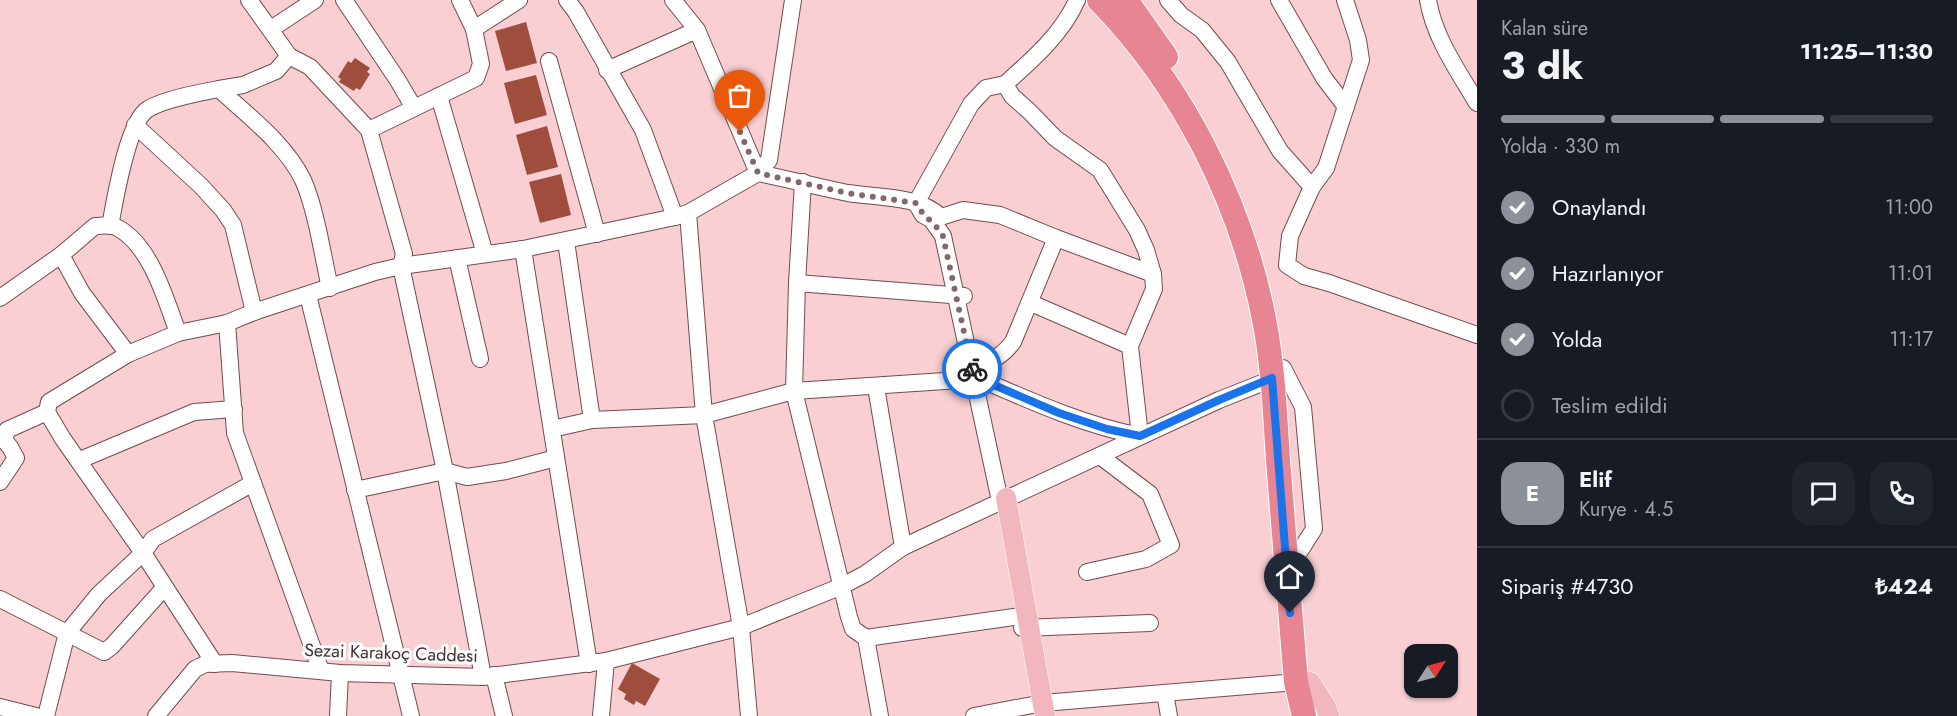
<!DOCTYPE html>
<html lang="tr">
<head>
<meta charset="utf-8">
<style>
	body { margin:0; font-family:Jost,sans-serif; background:#20242c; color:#f1f3f6; height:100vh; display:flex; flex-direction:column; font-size:22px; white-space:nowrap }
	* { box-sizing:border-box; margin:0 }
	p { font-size:20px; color:#9ea1a6 }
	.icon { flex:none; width:33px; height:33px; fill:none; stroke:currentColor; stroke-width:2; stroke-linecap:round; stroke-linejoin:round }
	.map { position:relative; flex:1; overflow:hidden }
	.sheet { display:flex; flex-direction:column; background:#171b24; width:480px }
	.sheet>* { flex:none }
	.needle { width:39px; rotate:54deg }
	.buttons { position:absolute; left:1404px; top:644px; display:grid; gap:12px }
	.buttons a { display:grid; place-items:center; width:54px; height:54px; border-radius:12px; background:#171b24; box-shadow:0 2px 4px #0004; font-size:30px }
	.pin { position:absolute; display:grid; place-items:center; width:51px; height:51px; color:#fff; margin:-62px -26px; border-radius:50% 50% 50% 0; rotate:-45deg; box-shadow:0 0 6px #0007 }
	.pin .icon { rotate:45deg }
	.courier { position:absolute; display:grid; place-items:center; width:60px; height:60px; margin:-30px; border:4px solid #1a73e8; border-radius:50%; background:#fff; color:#222; box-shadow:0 2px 8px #0007 }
	.head em { font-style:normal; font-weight:700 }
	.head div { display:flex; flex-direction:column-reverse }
	.head { display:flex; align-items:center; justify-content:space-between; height:102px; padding:0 24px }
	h1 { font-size:39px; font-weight:700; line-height:45px }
	.bar { display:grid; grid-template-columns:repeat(4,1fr); gap:9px 6px; align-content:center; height:72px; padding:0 24px }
	.bar i { height:8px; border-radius:4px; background:#363941 }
	.bar .on { background:#8c9099 }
	.bar p { grid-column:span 4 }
	.line { display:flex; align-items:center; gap:15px; padding:0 24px; border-top:2px solid #363941 }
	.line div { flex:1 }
	.round { display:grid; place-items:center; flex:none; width:63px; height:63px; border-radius:18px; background:#20242c }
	ol { padding:0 24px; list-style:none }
	li { display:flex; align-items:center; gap:18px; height:66px }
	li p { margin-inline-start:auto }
	li .icon { padding:6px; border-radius:50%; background:#8c9099; color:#fff; stroke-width:4 }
	li:last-child { color:#9ea1a6 }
	li i { width:33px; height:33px; border:3px solid #363941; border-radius:50% }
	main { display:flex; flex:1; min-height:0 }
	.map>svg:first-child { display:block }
	.building { fill:#9f4d3d }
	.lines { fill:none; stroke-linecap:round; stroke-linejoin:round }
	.minor-casing { stroke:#754a4f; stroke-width:18 }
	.major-casing { stroke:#fff; stroke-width:21 }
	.highway-casing { stroke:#fff; stroke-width:26 }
	.minor { stroke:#fff; stroke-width:16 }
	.major { stroke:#f1b6be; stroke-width:20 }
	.highway { stroke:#e78592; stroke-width:24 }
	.done { stroke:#83676a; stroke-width:6; stroke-dasharray:0 10.8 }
	.route { stroke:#1a73e8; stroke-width:8 }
	.labels { text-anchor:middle; stroke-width:6; stroke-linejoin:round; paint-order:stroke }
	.street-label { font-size:18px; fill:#432f31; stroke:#fdfdfd }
</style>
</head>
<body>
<main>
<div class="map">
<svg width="1477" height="716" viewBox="0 0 1477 716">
	<rect width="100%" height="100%" fill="#f9cfd3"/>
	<g class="building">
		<path d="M526,22L537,63L506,71L495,31Z"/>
		<path d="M355,58L370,68L367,72L370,74L360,90L356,88L354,91L339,82L341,79L338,77L348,61L351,63Z"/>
		<path d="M536,75L547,115L515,124L504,83Z"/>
		<path d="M547,126L558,167L527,175L516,135Z"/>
		<path d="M561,174L571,215L540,223L529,182Z"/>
		<path d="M632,663L660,679L645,706L636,701L634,705L624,699L626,694L618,689Z"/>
	</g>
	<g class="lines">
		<g class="minor-casing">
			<g id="minor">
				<path d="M344,0L397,79L414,108"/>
				<path d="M460,0L474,29"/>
				<path d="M567,0L576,12L643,130L675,217"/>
				<path d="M673,0L697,30L758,173L769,160L793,0"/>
				<path d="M1168,0L1181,15L1202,30L1228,62L1280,151L1312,187"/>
				<path d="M1279,0L1324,78L1346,107"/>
				<path d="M1345,0L1358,40L1361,60L1326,168L1312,187L1290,236L1287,265L1304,276L1329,283L1477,335"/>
				<path d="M1428,0C1434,37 1458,71 1477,103"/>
				<path d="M271,29L315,0"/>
				<path d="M289,56L310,67L369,130"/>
				<path d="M549,61L597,234"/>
				<path d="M607,70L697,30"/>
				<path d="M1005,84C1032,60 1063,33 1077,0"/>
				<path d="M219,89L243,85L276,71L289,56L249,0"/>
				<path d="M439,96L485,254"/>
				<path d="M135,125L201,186L223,210L233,225L254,312"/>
				<path d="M803,182L797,283L794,391L849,617L853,629L866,638L880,716"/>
				<path d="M688,213L704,415L741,627L749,716"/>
				<path d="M110,226C115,201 127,122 148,109C165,99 198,93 219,89C248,116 285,143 303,180C316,209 323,257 330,288"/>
				<path d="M566,241L592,420"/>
				<path d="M523,249L589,664"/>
				<path d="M61,255L95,226C102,226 111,224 118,228C151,246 166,300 178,333"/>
				<path d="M457,258L480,359"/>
				<path d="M797,283L964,296"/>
				<path d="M308,295L411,716"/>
				<path d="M0,298L61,255L82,293L128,354"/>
				<path d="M1031,303L1130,346"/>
				<path d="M227,323L235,433L321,671"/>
				<path d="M978,365C993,361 1003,355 1013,342L1056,238"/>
				<path d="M1283,368L1303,407L1314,529L1300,551"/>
				<path d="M876,387L903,547"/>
				<path d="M552,429L592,420L704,415L794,391L975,379H980C1033,402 1084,425 1140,436L1130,346L1154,289L1153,274L1146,250L1137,230L1100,170L1055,138L1030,112L1012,96L1005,84L986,88L971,104L916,203L923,215L931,219L943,236L1000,501"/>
				<path d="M80,460L194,412L234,409"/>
				<path d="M0,482L16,458L10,447L4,440L7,430L47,412"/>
				<path d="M355,490L445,471L467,477L506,471L556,458"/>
				<path d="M1087,572L1146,559L1171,545L1150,494L1100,456"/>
				<path d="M0,599L104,652L112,646L164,588"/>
				<path d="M1022,628L1150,623"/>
				<path d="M866,638L1028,615"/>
				<path d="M215,664L143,553L63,439L47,412L49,402L128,354L178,333L227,323L254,312L375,272L401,266L523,249L675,217L688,213L758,173C788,179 818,187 848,193C878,198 918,195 941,217L963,210L1000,215L1056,238L1153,274"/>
				<path d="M494,675L504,716"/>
				<path d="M483,677L445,471L401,266L404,254L369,130L476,78L481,64L474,29L519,0"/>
				<path d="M1165,693L1169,716"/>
				<path d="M0,707L36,716"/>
				<path d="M46,716L67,633L99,594L143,553L153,539L253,483"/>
				<path d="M156,716L195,669L205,664L232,663L340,673L483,677L606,661L741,627L842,586L865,574L903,547L1219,400L1272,379"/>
				<path d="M338,716L340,673"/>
				<path d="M601,716L606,661"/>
				<path d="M974,716L1043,703L1296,682"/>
			</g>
		</g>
		<g class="major-casing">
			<g id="major">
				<path d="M1006,498L1045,716"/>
				<path d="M1310,682L1326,707L1329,716"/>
			</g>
		</g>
		<g class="highway-casing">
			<g id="highway">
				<path d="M1099,0C1183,86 1241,202 1264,319C1273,365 1275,413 1278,460C1284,534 1290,608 1296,682L1304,716"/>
				<path d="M1126,0L1166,57"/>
			</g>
		</g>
		<use href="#minor" class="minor"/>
		<use href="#major" class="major"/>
		<use href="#highway" class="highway"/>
	</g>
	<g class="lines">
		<path class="done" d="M740,132L758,173L847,193L916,203C923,217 935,222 943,236L972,369"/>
		<path class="route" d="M972,369L975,379H980L1059,413L1107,429L1140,436L1219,400L1272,378L1290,613"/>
	</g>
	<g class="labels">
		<g class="street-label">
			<text transform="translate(391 653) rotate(2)" y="6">Sezai Karakoç Caddesi</text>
		</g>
	</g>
</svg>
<div class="buttons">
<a><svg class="needle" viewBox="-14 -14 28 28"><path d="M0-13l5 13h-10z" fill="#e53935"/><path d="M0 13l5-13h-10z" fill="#9ea1a6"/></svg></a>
</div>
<div class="pin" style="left:740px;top:132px;background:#ea580c"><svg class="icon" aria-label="bag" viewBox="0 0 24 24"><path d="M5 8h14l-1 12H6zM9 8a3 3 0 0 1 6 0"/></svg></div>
<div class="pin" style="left:1290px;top:613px;background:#1f2937"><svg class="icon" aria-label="home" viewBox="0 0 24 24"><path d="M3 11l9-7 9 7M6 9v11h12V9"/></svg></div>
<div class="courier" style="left:972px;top:369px"><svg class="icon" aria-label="bike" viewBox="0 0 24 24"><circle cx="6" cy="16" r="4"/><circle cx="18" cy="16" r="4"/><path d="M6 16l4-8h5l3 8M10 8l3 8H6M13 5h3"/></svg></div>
</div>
<section class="sheet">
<div class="head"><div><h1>3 dk</h1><p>Kalan süre</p></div><em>11:25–11:30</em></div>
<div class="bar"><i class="on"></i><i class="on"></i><i class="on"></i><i></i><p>Yolda · 330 m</p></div>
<ol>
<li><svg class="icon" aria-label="check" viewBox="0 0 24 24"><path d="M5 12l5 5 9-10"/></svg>Onaylandı<p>11:00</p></li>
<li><svg class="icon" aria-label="check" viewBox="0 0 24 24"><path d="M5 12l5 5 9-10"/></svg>Hazırlanıyor<p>11:01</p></li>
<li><svg class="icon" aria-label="check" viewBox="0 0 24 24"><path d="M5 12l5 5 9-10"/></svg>Yolda<p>11:17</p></li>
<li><i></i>Teslim edildi</li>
</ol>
<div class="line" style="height:108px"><b class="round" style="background:#8c9099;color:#fff">E</b><div><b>Elif</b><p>Kurye · 4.5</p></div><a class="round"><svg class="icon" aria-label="chat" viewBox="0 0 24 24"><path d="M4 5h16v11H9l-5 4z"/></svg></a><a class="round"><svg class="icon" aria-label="phone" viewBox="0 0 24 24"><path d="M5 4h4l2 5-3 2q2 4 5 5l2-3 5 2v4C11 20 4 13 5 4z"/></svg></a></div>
<div class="line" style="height:78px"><div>Sipariş #4730</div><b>₺424</b></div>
</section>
</main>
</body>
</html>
